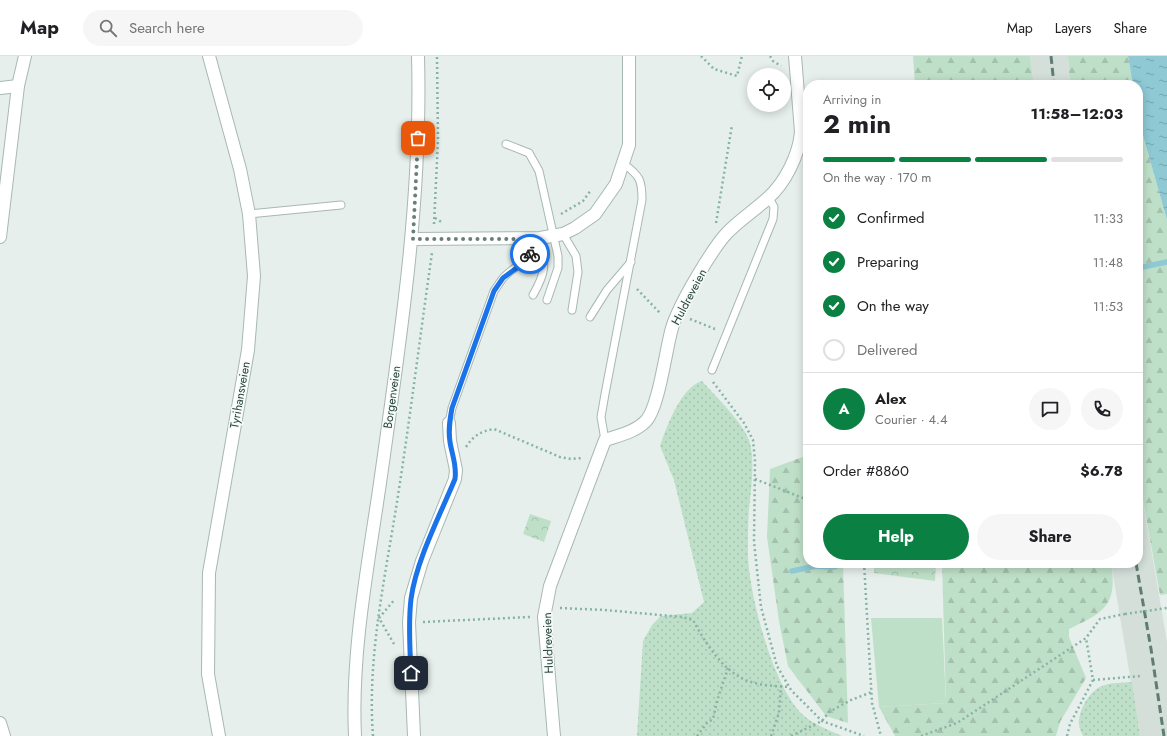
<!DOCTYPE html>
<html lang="en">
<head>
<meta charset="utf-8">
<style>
	body { margin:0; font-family:Jost,sans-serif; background:#f6f6f6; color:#202124; height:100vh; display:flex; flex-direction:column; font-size:15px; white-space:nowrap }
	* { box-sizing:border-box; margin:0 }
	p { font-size:13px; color:#757577 }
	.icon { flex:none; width:22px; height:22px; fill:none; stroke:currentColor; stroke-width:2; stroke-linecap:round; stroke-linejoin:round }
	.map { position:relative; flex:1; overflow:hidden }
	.panel { position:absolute; left:803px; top:24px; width:340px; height:488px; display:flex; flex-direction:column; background:#fff; border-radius:16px; box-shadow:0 2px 10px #0003 }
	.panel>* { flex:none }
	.tools { position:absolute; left:747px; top:12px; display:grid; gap:8px }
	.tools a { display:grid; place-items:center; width:44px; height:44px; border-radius:50%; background:#fff; box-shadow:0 2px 10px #0003; font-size:20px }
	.pin { position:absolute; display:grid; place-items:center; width:34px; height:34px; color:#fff; margin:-17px; border-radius:8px; box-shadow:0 2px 6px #0006 }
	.courier { position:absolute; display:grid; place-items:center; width:40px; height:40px; margin:-20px; border:3px solid #1a73e8; border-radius:50%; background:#fff; color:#222; box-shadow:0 1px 5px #0007 }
	.head em { font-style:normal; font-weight:700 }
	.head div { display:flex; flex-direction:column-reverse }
	.head { display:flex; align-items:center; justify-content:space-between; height:68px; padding:0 20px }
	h1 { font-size:26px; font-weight:700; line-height:30px }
	.bar { display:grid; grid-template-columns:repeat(4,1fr); gap:6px 4px; align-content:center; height:48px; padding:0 20px }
	.bar i { height:5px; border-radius:3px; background:#e0e0e0 }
	.bar .selected { background:#0b8043 }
	.bar p { grid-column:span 4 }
	.line { display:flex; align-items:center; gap:10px; padding:0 20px; border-top:1px solid #e0e0e0 }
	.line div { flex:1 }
	.round { display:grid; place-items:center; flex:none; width:42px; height:42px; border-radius:21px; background:#f6f6f6 }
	ol { padding:0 20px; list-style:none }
	li { display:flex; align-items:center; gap:12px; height:44px }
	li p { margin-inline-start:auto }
	li .icon { padding:4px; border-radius:50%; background:#0b8043; color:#fff; stroke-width:4 }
	li:last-child { color:#757577 }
	li i { width:22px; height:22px; border:2px solid #e0e0e0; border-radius:50% }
	.button { display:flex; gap:8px; margin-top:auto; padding:8px 20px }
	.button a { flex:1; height:46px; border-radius:24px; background:#0b8043; color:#fff; font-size:16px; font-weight:700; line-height:46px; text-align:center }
	.button a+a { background:#f6f6f6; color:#202124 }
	header { display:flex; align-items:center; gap:24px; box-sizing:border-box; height:56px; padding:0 20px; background:#fff; border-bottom:1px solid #e0e0e0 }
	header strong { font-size:19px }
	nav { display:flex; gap:22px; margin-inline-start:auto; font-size:14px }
	.search { width:280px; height:36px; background:#f6f6f6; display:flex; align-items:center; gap:10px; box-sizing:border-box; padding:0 14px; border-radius:22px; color:#757577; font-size:15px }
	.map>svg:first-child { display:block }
	.built { fill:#d4dfda }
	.grass { fill:url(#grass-dots) }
	.forest { fill:url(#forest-firs) }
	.park { fill:url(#park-crowns) }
	.pitch { fill:#bfe0c8 }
	.water { fill:url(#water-ripples) }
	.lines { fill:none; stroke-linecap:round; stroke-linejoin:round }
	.stream { stroke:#8ec9d4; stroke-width:5.5 }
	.service-casing { stroke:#a8b8b2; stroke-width:9 }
	.minor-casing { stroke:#a8b8b2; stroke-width:14 }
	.tertiary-casing { stroke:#a8b8b2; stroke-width:14 }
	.path { stroke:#86b3a5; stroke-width:2.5; stroke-dasharray:2 3; stroke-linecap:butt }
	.service { stroke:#fff; stroke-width:7 }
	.minor { stroke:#fff; stroke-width:12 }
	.tertiary { stroke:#fff; stroke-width:12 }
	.rail { stroke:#5f7d75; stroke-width:3; stroke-dasharray:8 4; stroke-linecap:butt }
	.path-bridge { stroke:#86b3a5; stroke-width:2.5; stroke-dasharray:2 3; stroke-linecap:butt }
	.done { stroke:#687f78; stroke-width:4; stroke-dasharray:0 7.2 }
	.route { stroke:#1a73e8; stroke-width:5 }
	.labels { text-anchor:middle; stroke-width:3; stroke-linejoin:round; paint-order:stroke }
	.street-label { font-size:12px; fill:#24423a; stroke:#f7fbf9 }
</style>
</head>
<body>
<header>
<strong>Map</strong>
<div class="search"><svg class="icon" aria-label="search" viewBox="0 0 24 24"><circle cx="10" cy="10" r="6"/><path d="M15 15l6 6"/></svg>Search here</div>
<nav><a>Map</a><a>Layers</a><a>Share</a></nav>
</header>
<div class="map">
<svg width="1167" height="680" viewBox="0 0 1167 680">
	<defs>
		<pattern id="grass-dots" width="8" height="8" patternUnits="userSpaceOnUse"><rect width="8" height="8" fill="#bfe0c8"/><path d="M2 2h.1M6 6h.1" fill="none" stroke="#a4c1ad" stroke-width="1.8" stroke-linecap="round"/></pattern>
		<pattern id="forest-firs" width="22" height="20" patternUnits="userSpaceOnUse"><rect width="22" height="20" fill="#bfe0c8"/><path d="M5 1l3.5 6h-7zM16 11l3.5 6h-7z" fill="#a4c1ad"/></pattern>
		<pattern id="park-crowns" width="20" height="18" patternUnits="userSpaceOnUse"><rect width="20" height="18" fill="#bfe0c8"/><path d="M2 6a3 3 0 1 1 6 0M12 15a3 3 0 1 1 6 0" fill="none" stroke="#a4c1ad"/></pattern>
		<pattern id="water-ripples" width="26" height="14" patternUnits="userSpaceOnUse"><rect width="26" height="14" fill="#8ec9d4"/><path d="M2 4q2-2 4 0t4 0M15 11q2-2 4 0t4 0" fill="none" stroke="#74a5ad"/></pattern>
	</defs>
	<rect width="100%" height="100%" fill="#e6efeb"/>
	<g class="built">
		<path d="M1030,0H1068L1070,29H1034Z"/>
		<path d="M1138,416L1167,586V680H1140L1111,507H1138Z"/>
	</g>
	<g class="grass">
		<path d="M702,325C715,340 745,368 750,387C755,408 751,432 749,453C748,467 748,482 748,496C748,536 773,630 802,658C812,668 829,674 842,680H637L643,585L652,569L661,560L692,557L704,546L674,424L660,390C667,370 681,331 702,325Z"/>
		<path d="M1132,626L1140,680H1083C1081,676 1079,672 1079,668C1078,655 1089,636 1100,631C1109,626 1122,627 1132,626Z"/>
	</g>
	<g class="forest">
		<path d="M913,0H1030L1034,29H915Z"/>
		<path d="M1068,0H1128L1133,29H1070Z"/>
		<path d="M1138,56L1142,76L1167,164V538L1160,539L1138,416Z"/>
		<path d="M808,399V507H843L848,667L826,660L788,610L779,565L767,481L770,413Z"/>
		<path d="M942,507H1111C1118,549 1104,557 1069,573V581L1086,622L1060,666L1056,680H895L879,651L946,647Z"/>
	</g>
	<g class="park">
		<path d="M530,458L551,465L544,486L523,478Z"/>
		<path d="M874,507H936L935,525L874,517Z"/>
	</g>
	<path class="pitch" d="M871,562H942L946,647L879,651Z"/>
	<path class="water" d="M1128,0H1167V164L1142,76L1138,56V29H1133Z"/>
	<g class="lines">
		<g class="stream">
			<path d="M1138,212L1167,206"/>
			<path d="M792,515L816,510L834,511L844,507"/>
		</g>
		<g class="service-casing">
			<g id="service">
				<path d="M506,88L529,97L539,115L558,200V212L547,244"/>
				<path d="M249,158L341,149"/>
				<path d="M563,178L576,200L578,216L572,254"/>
				<path d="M533,239C547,214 545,210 540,182"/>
				<path d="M590,261L607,234L631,206"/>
				<path d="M712,314L773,163L774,151L769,142"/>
				<path d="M449,367L452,352L494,235C497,231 500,226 503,222C518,206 532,208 533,183"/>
				<path d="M605,384L601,361L605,338L642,144C642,124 640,120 624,108"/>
			</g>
		</g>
		<g class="minor-casing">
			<g id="minor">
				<path d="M209,0L240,113L249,158L254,220L248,294L209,517L208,618L219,680"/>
				<path d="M0,32L18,30"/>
				<path d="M0,181L18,30L25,0"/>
				<path d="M413,183L540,182L563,178L575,172L595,158L616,128L629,89V0"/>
				<path d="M0,667L4,680"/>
				<path d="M414,680L409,566L411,542L422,505L455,423L456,414L450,385L449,367"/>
				<path d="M554,680L544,561L550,530L605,384C620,379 635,376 646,365C659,351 666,292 672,272C676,258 684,244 691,231C701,214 714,191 726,178C739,164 754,155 768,142C785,127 799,99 801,76L795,0"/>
			</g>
		</g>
		<g class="tertiary-casing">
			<path id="tertiary" d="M355,680C351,596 368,510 380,427C400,285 422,144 418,0"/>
		</g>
		<g class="path">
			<path d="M701,0L714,13L737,20L742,0"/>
			<path d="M770,0L773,5L781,10"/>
			<path d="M561,158L583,145L591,134"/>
			<path d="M435,162L443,167"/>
			<path d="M716,167L732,69"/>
			<path d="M434,168L438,84L437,0"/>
			<path d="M637,233L661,258"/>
			<path d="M690,263L715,273"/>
			<path d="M713,326L744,367L753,384L755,405L754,486L761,551L777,610L791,634L822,665L864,680"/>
			<path d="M466,391C473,380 481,375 494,373L560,401L571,403L583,402"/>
			<path d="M755,423L808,444"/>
			<path d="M864,507L872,647L881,680"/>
			<path d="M560,552L605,554L682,561L693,564C706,588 726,621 755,627C766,630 778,630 789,631"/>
			<path d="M423,566L530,561"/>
			<path d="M394,588L379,562L395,543"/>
			<path d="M1093,624L1141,620"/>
			<path d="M373,680C367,602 385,522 397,446C410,363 420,280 432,197"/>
			<path d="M697,680L707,667L713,663L717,645L728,612"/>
			<path d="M771,680L779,657L781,630"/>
			<path d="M791,680L822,665L829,656L851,644L872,636"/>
			<path d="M921,680L957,667L1086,582L1100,563L1125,558"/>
			<path d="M1067,680L1070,668L1093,624L1086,582"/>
		</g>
		<use href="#service" class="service"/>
		<use href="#minor" class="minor"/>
		<use href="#tertiary" class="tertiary"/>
		<g class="rail">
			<path d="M1051,0L1054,29"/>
			<path d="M1136,507L1151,593L1164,680"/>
		</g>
		<path class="path-bridge" d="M1125,558L1167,552"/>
	</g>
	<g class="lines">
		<path class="done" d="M418,82L413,183H533L530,198"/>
		<path class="route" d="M411,617C410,592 408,568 411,543C416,505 440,459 455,423C457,409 452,399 450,386C448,374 450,363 452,352L494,235L503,222L522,208L530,198"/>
	</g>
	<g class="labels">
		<g class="street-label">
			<text transform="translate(689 241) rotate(-62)" y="4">Huldreveien</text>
			<text transform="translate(240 339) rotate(-80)" y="4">Tyrihansveien</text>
			<text transform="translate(392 341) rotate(-82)" y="4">Borgenveien</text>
			<text transform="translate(548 587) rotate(-92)" y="4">Huldreveien</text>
		</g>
	</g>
</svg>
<div class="tools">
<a><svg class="icon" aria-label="locate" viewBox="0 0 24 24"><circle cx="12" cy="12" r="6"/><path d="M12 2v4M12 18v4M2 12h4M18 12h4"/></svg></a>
</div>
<div class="pin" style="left:418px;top:82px;background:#ea580c"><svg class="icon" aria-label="bag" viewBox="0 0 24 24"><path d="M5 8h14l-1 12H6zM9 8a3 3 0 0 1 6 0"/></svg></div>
<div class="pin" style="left:411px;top:617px;background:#1f2937"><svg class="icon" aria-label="home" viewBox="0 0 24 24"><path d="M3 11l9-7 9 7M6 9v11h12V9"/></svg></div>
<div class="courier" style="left:530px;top:198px"><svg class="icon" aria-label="bike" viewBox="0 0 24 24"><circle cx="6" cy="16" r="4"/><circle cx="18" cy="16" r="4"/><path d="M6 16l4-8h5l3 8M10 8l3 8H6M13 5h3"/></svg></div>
<section class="panel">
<div class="head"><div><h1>2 min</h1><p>Arriving in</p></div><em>11:58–12:03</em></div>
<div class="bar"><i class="selected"></i><i class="selected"></i><i class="selected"></i><i></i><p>On the way · 170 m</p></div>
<ol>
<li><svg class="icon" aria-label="check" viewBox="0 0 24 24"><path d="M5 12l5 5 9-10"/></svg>Confirmed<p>11:33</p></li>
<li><svg class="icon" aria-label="check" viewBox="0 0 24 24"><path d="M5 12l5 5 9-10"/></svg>Preparing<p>11:48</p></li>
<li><svg class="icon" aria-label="check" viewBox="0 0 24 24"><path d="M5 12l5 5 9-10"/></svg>On the way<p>11:53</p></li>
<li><i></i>Delivered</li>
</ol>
<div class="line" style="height:72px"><b class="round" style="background:#0b8043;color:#fff">A</b><div><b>Alex</b><p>Courier · 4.4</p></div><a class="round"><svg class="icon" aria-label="chat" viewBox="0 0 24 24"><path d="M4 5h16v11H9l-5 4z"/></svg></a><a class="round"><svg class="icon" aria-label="phone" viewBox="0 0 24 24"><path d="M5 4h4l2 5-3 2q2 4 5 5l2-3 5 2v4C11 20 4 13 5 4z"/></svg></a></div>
<div class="line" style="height:52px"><div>Order #8860</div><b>$6.78</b></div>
<div class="button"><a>Help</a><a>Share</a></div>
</section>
</div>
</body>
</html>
